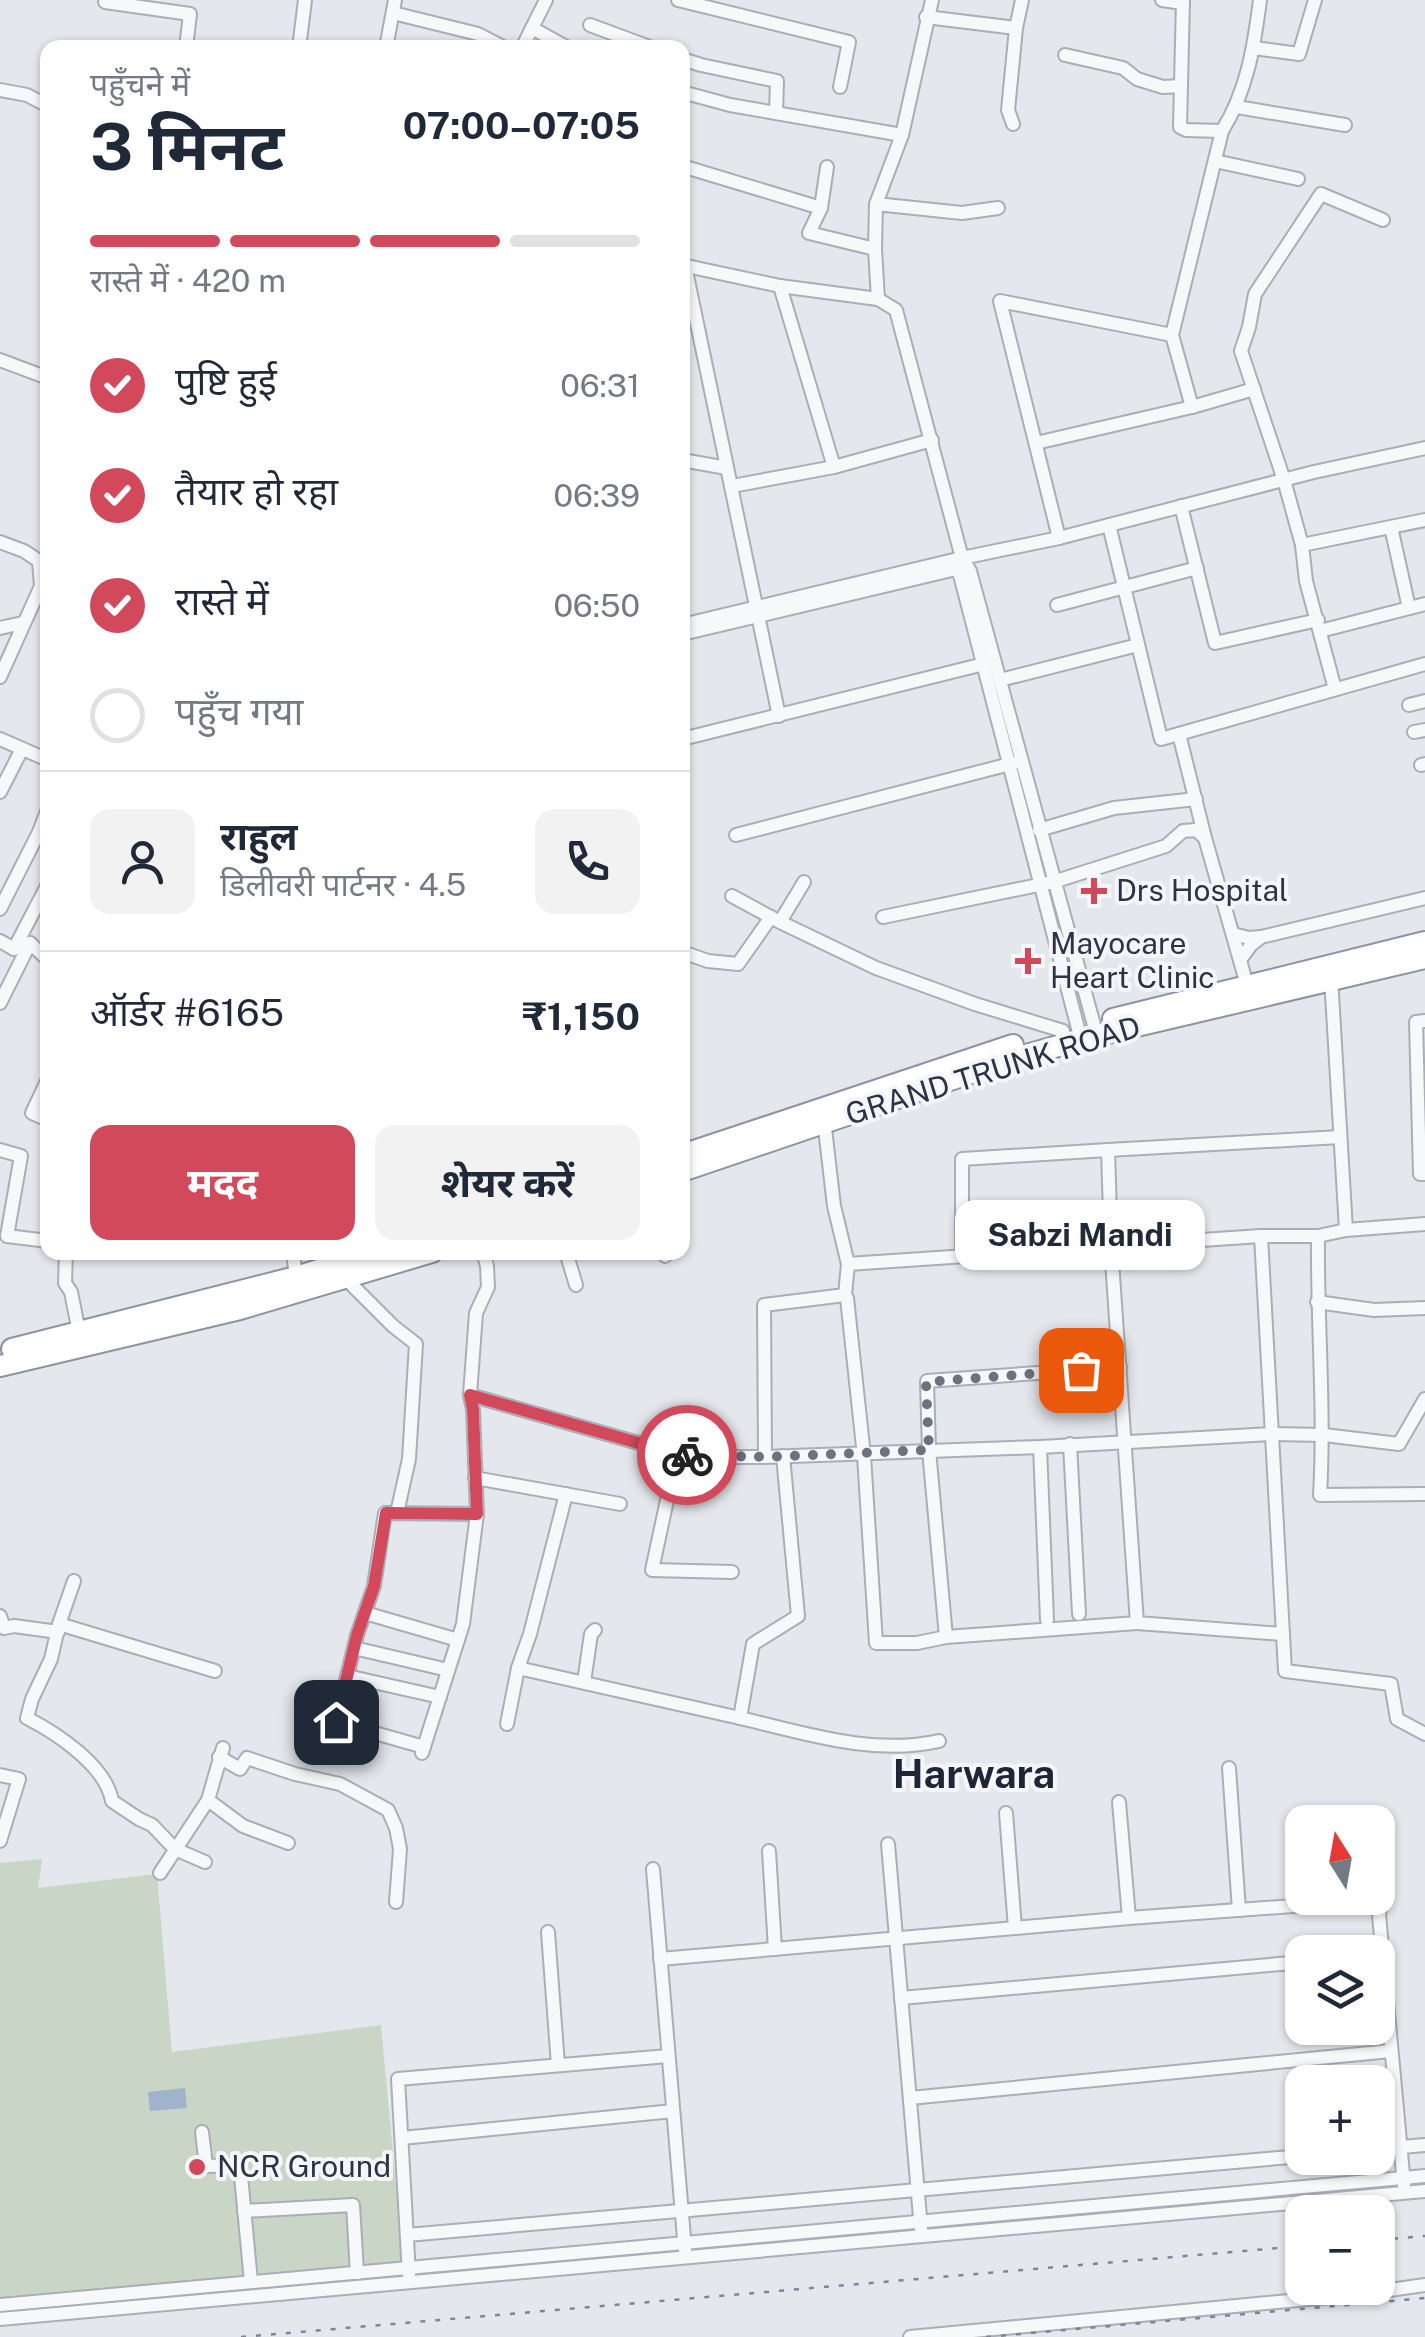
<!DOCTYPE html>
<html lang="hi">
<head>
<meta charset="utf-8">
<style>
	body { margin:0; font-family:"Public Sans","Noto Sans Devanagari",sans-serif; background:#f2f2f3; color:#1f2937; height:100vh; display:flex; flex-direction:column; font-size:38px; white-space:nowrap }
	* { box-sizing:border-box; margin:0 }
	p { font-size:32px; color:#747a83 }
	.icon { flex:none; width:55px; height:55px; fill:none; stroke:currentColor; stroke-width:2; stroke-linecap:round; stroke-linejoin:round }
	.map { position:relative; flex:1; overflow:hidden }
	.side { position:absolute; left:40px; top:40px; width:650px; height:1220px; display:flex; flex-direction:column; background:#fff; border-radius:20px; box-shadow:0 2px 8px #0004 }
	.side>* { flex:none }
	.needle { width:65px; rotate:349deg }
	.tools { position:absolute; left:1285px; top:1805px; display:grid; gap:20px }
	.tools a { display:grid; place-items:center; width:110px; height:110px; border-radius:20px; background:#fff; box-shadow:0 2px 8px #0004; font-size:50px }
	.pin { position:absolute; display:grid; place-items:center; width:85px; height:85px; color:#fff; margin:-42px; border-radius:20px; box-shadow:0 5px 15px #0006 }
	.courier { position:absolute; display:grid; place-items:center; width:100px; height:100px; margin:-50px; border:8px solid #d1495b; border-radius:50%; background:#fff; color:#222; box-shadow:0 2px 12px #0007 }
	.bubble { position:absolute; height:70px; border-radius:20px; background:#fff; box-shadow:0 2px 8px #0004; font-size:32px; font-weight:700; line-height:70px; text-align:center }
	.head em { font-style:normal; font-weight:700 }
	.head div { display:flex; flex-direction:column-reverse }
	.head { display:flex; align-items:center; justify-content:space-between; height:170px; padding:0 50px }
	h1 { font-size:65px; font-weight:700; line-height:75px }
	.bar { display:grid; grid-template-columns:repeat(4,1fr); gap:15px 10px; align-content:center; height:120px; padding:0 50px }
	.bar i { height:12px; border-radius:8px; background:#e0e1e3 }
	.bar .on { background:#d1495b }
	.bar p { grid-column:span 4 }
	.line { display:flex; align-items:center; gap:25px; padding:0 50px; border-top:2px solid #e0e1e3 }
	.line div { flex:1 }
	.round { display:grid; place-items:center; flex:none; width:105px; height:105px; border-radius:20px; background:#f2f2f3 }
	ol { padding:0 50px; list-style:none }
	li { display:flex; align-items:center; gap:30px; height:110px }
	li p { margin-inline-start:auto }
	li .icon { padding:10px; border-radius:50%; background:#d1495b; color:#fff; stroke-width:4 }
	li:last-child { color:#747a83 }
	li i { width:55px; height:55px; border:5px solid #e0e1e3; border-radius:50% }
	.button { display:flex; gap:20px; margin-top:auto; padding:20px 50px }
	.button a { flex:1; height:115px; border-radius:20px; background:#d1495b; color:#fff; font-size:40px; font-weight:700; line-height:115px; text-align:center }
	.button a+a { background:#f2f2f3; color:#1f2937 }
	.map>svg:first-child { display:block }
	.green { fill:#c9d6c5 }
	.water { fill:#9fb4cc }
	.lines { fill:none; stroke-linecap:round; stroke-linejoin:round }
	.minor-casing { stroke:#a9aeb7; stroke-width:16 }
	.highway-casing { stroke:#8b94a3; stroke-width:24 }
	.minor { stroke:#f7f8fa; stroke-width:12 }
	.highway { stroke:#fff; stroke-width:20 }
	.rail { stroke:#7d8696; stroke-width:2.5; stroke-dasharray:5 10; stroke-linecap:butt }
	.done { stroke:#6c737f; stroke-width:10; stroke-dasharray:0 18 }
	.route { stroke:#d1495b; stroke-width:12 }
	.poi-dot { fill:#d1495b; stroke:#f4f6f9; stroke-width:4 }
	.labels { text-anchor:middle; stroke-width:8; stroke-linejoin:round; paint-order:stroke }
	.poi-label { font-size:30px; fill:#2b3445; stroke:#f4f6f9; text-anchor:start }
	.street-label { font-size:30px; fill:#2b3445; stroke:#f4f6f9 }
	.district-label { font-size:40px; font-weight:bold; fill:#1d2536; stroke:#f4f6f9 }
</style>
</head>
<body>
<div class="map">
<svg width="1425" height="2337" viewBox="0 0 1425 2337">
	<rect width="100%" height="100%" fill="#e4e7ec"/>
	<path class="green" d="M42,1859L38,1888L157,1874L172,2052L381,2025L405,2282L0,2319V1863Z"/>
	<path class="water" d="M185,2088L187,2108L150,2111L148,2092Z"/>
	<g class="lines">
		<g class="minor-casing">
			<g id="minor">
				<path d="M678,0L849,42L840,87"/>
				<path d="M1162,0L1183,3"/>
				<path d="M1183,0L1180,127L1186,130L1222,131"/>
				<path d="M105,2L190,14L186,48"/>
				<path d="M393,13L478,34L505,48"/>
				<path d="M926,17L1016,28"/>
				<path d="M590,25L652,48"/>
				<path d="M532,28L568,48"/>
				<path d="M299,48L305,0"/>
				<path d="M386,48L395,0"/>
				<path d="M522,48L546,0"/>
				<path d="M1254,48L1299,54L1315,0"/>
				<path d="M1065,55L1123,68L1137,79L1163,87L1181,86"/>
				<path d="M682,59L701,65L777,81L776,113"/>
				<path d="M0,90L27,95L48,106"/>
				<path d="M682,92L730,105L902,135"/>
				<path d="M1237,107L1345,125"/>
				<path d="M1013,124L1008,110L1016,28L1022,0"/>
				<path d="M1215,161L1298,179"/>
				<path d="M682,166L821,208"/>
				<path d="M827,167L821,208L809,233L875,249"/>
				<path d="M876,204L962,213L998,208"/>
				<path d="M682,265L780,286L878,299L896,310L962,558L970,571L1097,1036"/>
				<path d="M685,266L779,716"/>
				<path d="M780,286L834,467"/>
				<path d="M878,299L875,249L876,204L902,135L932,0"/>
				<path d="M0,360L48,378"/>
				<path d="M1192,407L1172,335L1222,131C1247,91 1254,47 1260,0"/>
				<path d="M1036,443L1192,407L1254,389"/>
				<path d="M682,460L727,468"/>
				<path d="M732,486L834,467L932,440"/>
				<path d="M1181,506L1215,643L1318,620"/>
				<path d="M1109,525L1161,739L1425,664"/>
				<path d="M1391,527L1409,608"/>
				<path d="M1059,538L1000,301L1172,335"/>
				<path d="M0,542L24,551L39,561L41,586L0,677"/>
				<path d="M1302,545L1425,520"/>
				<path d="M1057,605L1197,568"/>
				<path d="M682,625L962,558L1059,538L1314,472L1425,448"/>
				<path d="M0,628L23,623"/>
				<path d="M1320,631L1425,604"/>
				<path d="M682,634L956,569L960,575L1081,1040"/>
				<path d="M1000,680L1138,645"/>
				<path d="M1335,689L1306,581L1302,545L1284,480L1241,351L1249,327L1255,294L1321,194L1383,220"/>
				<path d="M1409,705L1425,701"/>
				<path d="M1414,732L1425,730"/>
				<path d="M1179,734L1205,838L1247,985"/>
				<path d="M0,739L48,760"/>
				<path d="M682,739L992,662"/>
				<path d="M1421,765L1425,764"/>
				<path d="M0,792L22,749"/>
				<path d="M1039,830L1114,808L1196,799"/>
				<path d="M736,835L1014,763"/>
				<path d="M804,882L780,922L876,968L975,1004L1063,1031"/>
				<path d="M732,896L778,921"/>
				<path d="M0,909L39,832L48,809"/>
				<path d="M883,917L1053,882L1166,846L1183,831L1196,830L1205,838"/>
				<path d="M1233,934L1249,938L1261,937L1251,945L1240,960"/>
				<path d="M1261,937L1425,898"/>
				<path d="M0,941L14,949L30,943L48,960"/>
				<path d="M14,949L48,884"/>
				<path d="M682,952L708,961L738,964L771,917"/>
				<path d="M1331,977L1346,1230"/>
				<path d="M0,1003L30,943"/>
				<path d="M1425,1021L1416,1022L1420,1174H1425"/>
				<path d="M48,1079L32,1113L48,1120"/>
				<path d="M824,1120L834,1206L848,1264"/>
				<path d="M0,1150L21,1156L7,1236L48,1241"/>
				<path d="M1261,1236L1285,1671L1391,1684L1397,1719L1425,1734"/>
				<path d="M1318,1236C1317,1322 1325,1408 1320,1495L1425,1494"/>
				<path d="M66,1252L65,1283L71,1292L79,1332"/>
				<path d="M293,1252L296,1277"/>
				<path d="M566,1252L576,1285"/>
				<path d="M665,1256L666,1252"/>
				<path d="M962,1256V1159L1108,1150"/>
				<path d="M345,1278L393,1326L416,1344L409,1459L397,1513"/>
				<path d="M847,1298L864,1456L876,1643H917L946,1637L1137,1623"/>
				<path d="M1317,1302L1374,1310L1425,1308"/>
				<path d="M470,1395L677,1454L710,1457H765L1040,1447L1272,1434L1324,1435L1399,1444L1425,1399"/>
				<path d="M1070,1444L1079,1614"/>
				<path d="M1040,1447L1047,1620"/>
				<path d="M677,1454L652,1570L732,1572"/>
				<path d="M765,1457L764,1305L845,1295L848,1264L1261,1236H1318L1346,1230L1425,1224"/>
				<path d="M475,1478L620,1504"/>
				<path d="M566,1494L530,1634L518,1668L740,1718L753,1644L798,1616L783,1456"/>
				<path d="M74,1581L59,1624L51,1659L32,1699L27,1718C58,1734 106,1766 112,1801L139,1819L152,1825L175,1849L205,1862"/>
				<path d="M365,1613L458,1640"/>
				<path d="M0,1616L4,1628L14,1626L58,1632"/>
				<path d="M59,1624L215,1671"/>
				<path d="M1283,1634L1137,1623L1111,1246L1108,1150L1340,1137"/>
				<path d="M946,1637L929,1450L927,1381L1120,1367"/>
				<path d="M354,1648L448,1670"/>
				<path d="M347,1676L440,1697"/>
				<path d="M584,1682L591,1634L595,1630"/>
				<path d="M740,1718C804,1733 873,1756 939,1741"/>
				<path d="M507,1724L518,1668"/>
				<path d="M424,1747L336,1722L357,1635L374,1586L385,1513L477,1514"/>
				<path d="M422,1753L463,1624L477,1514L473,1410L470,1395L476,1313L488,1287L487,1266L483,1252"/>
				<path d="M219,1757L240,1769L247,1758L295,1774L340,1784L388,1810L396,1828L400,1849L396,1902"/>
				<path d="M1229,1768L1239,1910"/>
				<path d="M0,1775L19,1779L0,1841"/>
				<path d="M208,1800L243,1826L288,1843"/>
				<path d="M1006,1813L1015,1928"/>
				<path d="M888,1844L921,2229"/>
				<path d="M769,1851L775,1949"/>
				<path d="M653,1869L685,2250"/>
				<path d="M160,1873L208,1800L223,1748"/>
				<path d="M1129,1918L1361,1901L1381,1904L1379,1915L1404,2185"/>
				<path d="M548,1932L558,2065"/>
				<path d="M660,1959L1129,1918L1119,1802"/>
				<path d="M901,1998L1302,1962"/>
				<path d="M910,2098L1391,2051"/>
				<path d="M202,2132L206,2166L240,2165L251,2282"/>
				<path d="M402,2138L673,2111"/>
				<path d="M1378,2149L1425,2145"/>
				<path d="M244,2211L353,2205L357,2273"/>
				<path d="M407,2235L1302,2156"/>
				<path d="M409,2275L398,2079L668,2056"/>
				<path d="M0,2305L1425,2176"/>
				<path d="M0,2319L1425,2191"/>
				<path d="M910,2337L1362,2294L1425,2285"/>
			</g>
		</g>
		<g class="highway-casing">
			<g id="highway">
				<path d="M1113,1019L1425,942"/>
				<path d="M682,1155L1013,1045"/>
				<path d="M682,1171L1009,1060L1086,1038L1425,958"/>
				<path d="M12,1349L296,1277L331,1266L366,1260"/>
				<path d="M0,1366L240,1309L432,1252"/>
			</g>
		</g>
		<use href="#minor" class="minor"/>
		<use href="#highway" class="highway"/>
		<g class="rail">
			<path d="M1378,2240L1425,2236"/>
			<path d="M241,2337L1302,2246"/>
			<path d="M986,2337L1425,2298"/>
		</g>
	</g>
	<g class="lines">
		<path class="done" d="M687,1455L766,1457L929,1450L926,1382L1081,1370"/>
		<path class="route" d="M336,1722L357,1635L374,1586L386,1513L477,1514L473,1410L470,1395L677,1454L687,1455"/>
	</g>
	<g class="poi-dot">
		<path d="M1089 876h10v10h10v10h-10v10h-10v-10h-10v-10h10z"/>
		<path d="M1023 946h10v10h10v10h-10v10h-10v-10h-10v-10h10z"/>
		<circle cx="197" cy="2167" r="10"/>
	</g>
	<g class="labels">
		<g class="poi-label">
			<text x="1116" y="901">Drs Hospital</text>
			<text x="1050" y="954">Mayocare<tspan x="1050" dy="34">Heart Clinic</tspan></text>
			<text x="217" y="2177">NCR Ground</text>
		</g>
		<g class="street-label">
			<text transform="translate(993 1071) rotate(-17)" y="10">GRAND TRUNK ROAD</text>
		</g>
		<g class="district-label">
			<text x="974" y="1788">Harwara</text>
		</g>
	</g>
</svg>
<div class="tools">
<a><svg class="needle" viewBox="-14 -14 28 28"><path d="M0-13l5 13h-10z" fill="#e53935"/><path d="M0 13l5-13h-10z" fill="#747a83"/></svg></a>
<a><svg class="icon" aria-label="layers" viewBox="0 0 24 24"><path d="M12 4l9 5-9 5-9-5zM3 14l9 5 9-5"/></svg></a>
<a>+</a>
<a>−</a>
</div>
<div class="pin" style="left:1081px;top:1370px;background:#ea580c"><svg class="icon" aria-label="bag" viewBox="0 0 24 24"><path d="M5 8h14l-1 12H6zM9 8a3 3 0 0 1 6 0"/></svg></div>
<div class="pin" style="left:336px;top:1722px;background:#1f2937"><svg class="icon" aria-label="home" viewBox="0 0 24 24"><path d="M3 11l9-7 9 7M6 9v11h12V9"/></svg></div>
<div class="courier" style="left:687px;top:1455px"><svg class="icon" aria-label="bike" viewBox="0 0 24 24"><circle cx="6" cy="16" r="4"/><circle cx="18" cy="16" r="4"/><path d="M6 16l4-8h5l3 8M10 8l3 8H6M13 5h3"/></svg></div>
<div class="bubble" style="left:955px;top:1200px;width:250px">Sabzi Mandi</div>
<section class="side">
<div class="head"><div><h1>3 मिनट</h1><p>पहुँचने में</p></div><em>07:00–07:05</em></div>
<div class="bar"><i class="on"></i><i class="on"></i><i class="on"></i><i></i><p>रास्ते में · 420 m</p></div>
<ol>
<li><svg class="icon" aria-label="check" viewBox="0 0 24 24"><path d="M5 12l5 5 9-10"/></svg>पुष्टि हुई<p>06:31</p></li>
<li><svg class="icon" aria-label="check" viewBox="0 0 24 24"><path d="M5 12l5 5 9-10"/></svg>तैयार हो रहा<p>06:39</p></li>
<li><svg class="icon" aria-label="check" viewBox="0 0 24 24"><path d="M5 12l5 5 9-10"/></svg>रास्ते में<p>06:50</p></li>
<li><i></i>पहुँच गया</li>
</ol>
<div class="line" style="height:180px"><a class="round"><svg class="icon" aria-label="person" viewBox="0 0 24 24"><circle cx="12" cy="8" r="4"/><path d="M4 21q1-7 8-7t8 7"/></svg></a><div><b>राहुल</b><p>डिलीवरी पार्टनर · 4.5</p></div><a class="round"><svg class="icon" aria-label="phone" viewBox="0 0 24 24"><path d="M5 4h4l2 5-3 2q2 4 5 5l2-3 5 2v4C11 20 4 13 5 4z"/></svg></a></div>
<div class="line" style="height:130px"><div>ऑर्डर #6165</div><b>₹1,150</b></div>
<div class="button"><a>मदद</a><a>शेयर करें</a></div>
</section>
</div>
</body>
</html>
